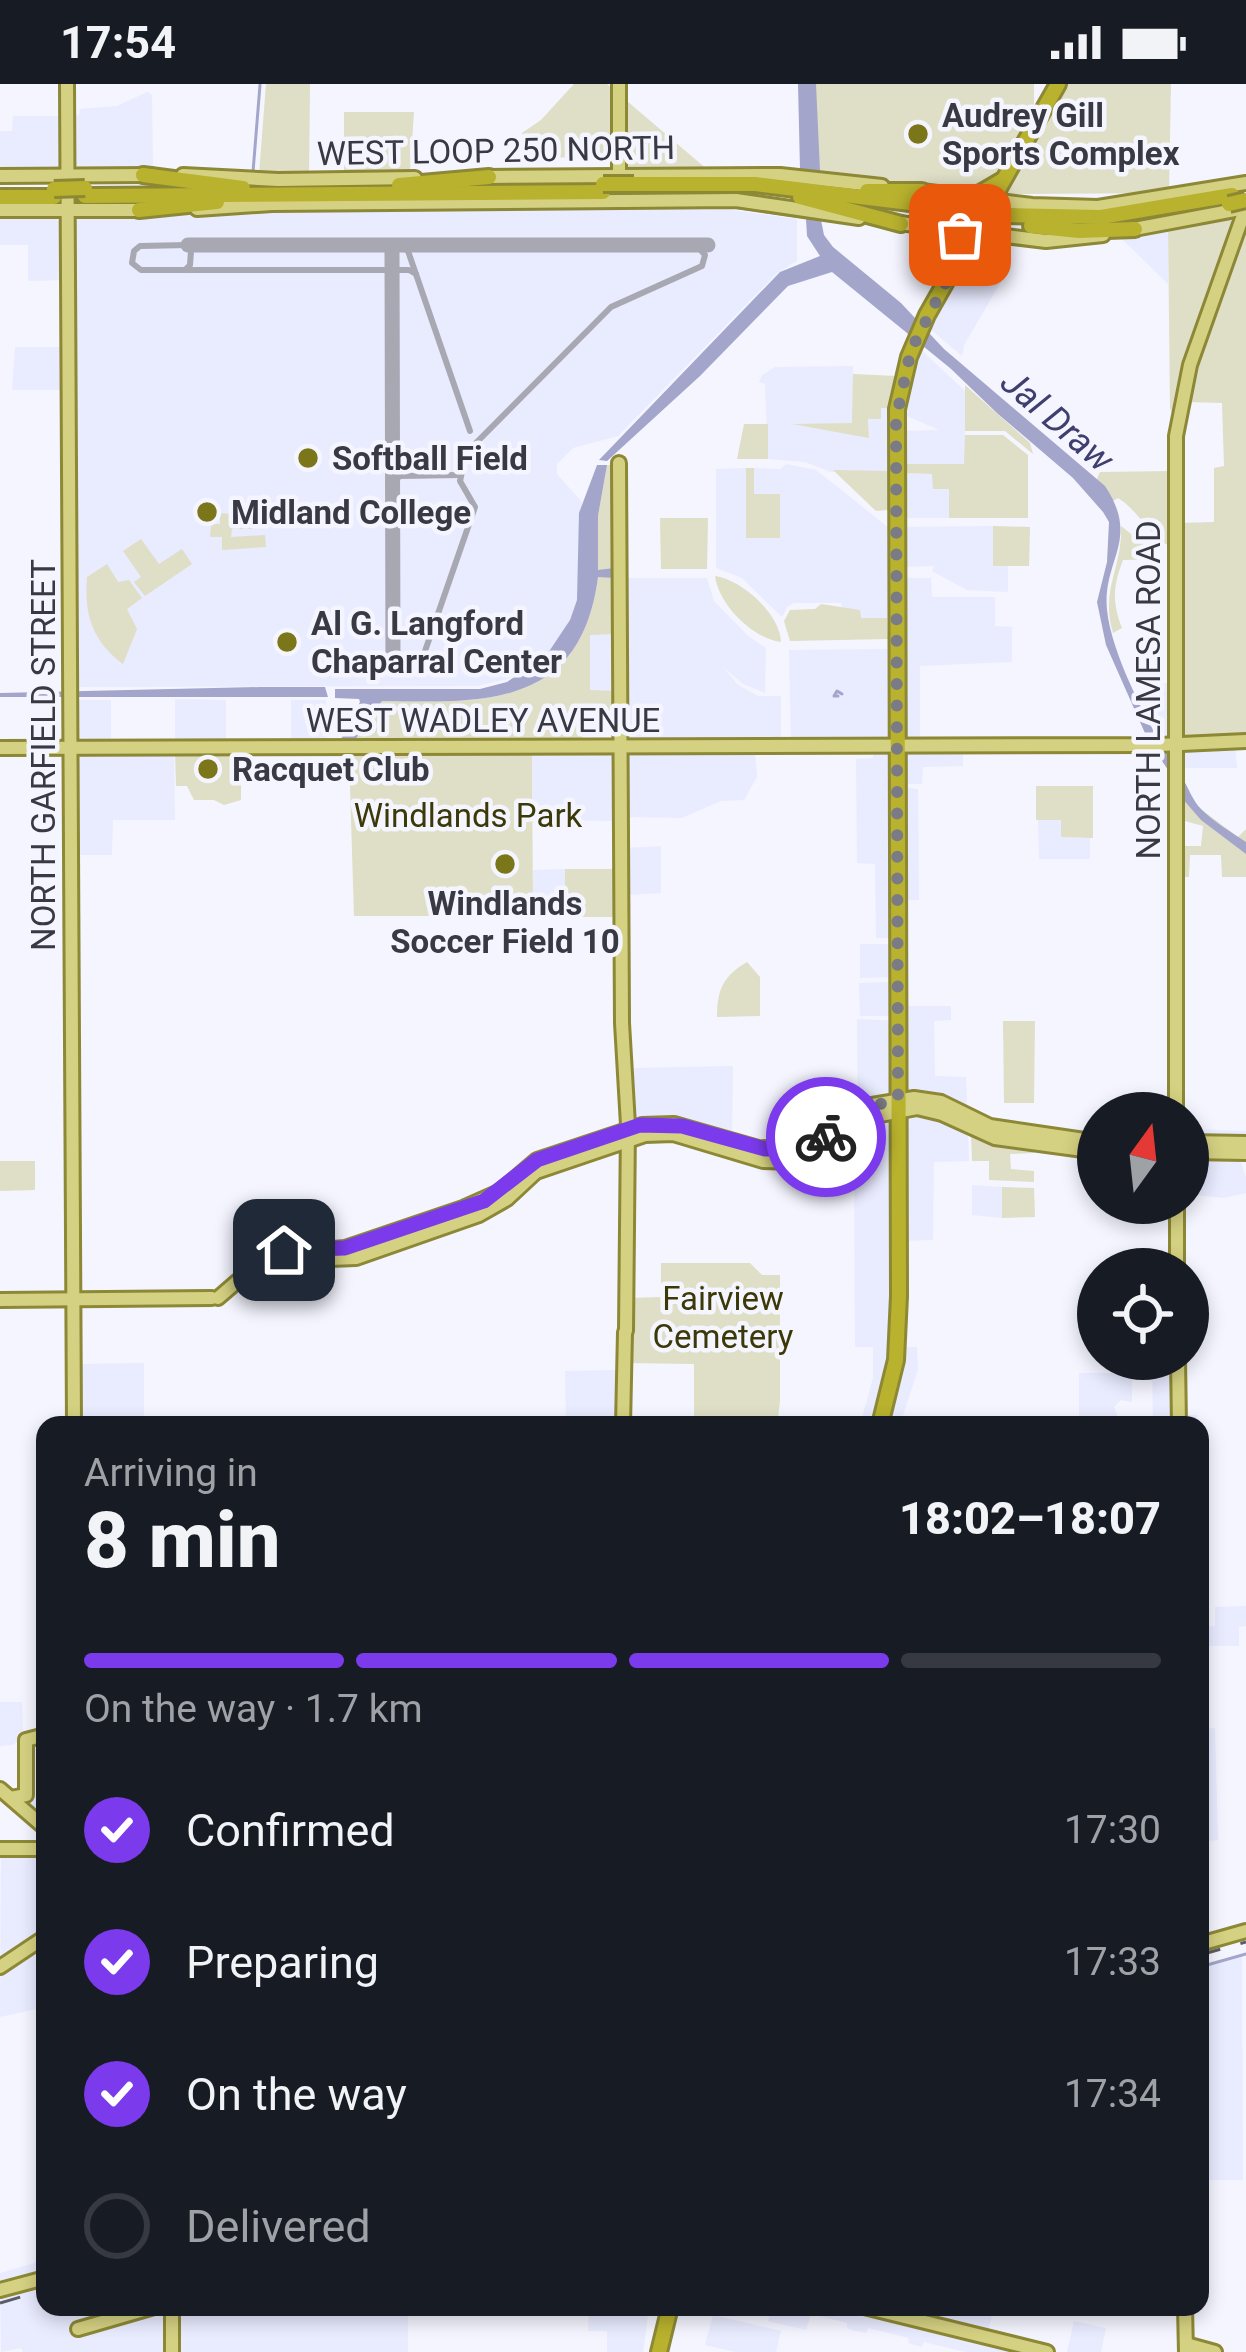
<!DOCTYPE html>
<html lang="en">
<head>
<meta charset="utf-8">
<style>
	body { margin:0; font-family:Roboto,sans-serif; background:#20242c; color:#f1f3f6; height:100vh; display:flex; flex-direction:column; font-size:45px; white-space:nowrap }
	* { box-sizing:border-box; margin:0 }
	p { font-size:39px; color:#9ea1a6 }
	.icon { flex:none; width:66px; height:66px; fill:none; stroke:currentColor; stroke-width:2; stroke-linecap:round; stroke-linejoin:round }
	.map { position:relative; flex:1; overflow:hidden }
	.panel { position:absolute; left:36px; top:1332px; width:1173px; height:900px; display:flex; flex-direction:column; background:#171b24; border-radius:24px; box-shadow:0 6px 18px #0003 }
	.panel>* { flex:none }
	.needle { width:78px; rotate:15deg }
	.tools { position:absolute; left:1077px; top:1008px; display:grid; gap:24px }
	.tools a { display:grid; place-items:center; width:132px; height:132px; border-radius:50%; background:#171b24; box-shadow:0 6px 18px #0003; font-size:60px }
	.pin { position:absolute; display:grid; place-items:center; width:102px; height:102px; color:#fff; margin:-51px; border-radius:24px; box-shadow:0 6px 18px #0006 }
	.courier { position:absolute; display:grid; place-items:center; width:120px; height:120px; margin:-60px; border:9px solid #7c3aed; border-radius:50%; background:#fff; color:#222; box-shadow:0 3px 15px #0007 }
	.headline em { font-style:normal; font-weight:800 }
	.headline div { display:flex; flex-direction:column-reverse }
	.headline { display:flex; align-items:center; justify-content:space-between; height:204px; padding:0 48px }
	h1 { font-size:78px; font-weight:800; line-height:90px }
	.bar { display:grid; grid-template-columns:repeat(4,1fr); gap:18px 12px; align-content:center; height:144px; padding:0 48px }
	.bar i { height:15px; border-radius:9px; background:#363941 }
	.bar .on { background:#7c3aed }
	.bar p { grid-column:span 4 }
	ol { padding:0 48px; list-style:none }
	li { display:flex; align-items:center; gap:36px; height:132px }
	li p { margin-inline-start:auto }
	li .icon { padding:12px; border-radius:50%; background:#7c3aed; color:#fff; stroke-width:4 }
	li:last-child { color:#9ea1a6 }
	li i { width:66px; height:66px; border:6px solid #363941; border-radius:50% }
	.status { display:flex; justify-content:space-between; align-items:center; height:84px; padding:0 60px; background:#171b24; direction:ltr }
	.status svg { height:33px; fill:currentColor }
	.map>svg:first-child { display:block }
	.built { fill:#e9ebff }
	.green { fill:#dfdec6 }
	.water { fill:#a3a6ca }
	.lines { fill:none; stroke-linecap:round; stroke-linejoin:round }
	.stream { stroke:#a3a6ca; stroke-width:3 }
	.taxiway { stroke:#a8a8b2; stroke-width:6 }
	.runway { stroke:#a8a8b2; stroke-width:15 }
	.major-casing { stroke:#8c8835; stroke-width:18 }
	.highway-casing { stroke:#8c8835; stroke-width:20 }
	.major { stroke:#d5d182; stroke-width:12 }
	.highway { stroke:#b9b22e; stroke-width:14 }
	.rail { stroke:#5b5c66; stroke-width:3; stroke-dasharray:21 21; stroke-linecap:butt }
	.highway-bridge-casing { stroke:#8c8835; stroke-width:20; stroke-linecap:butt }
	.highway-bridge { stroke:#b9b22e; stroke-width:14 }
	.done { stroke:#7a7b85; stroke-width:12; stroke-dasharray:0 21.6 }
	.route { stroke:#7c3aed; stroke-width:15 }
	.poi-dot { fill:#7c761b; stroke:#f4f5ff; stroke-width:4.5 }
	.labels { text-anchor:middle; stroke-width:9; stroke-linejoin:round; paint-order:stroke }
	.poi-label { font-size:33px; font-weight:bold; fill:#383943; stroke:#f4f5ff; text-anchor:start }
	.street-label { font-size:33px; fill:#383943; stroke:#f4f5ff }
	.park-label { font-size:33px; fill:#3c3909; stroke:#f4f5ff }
	.water-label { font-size:36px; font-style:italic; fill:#3e3e6f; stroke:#f4f5ff }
</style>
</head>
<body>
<div class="status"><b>17:54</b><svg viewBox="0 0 49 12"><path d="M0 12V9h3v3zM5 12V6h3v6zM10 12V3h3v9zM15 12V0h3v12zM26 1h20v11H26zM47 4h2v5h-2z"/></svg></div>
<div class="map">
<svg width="1246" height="2268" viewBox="0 0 1246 2268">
	<rect width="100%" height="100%" fill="#f4f5ff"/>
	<g class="built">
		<path d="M147,8L152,11L153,89H83L75,80L74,32L79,31L80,25L117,22Z"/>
		<path d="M13,32H68V89L0,90V47H12Z"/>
		<path d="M718,124L797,135V177L777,189L618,352L573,364L557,380V390L582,418V489L577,522L556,561L533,582L507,595L477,602L74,603V139L83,129Z"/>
		<path d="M0,130H51L61,140L63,196L28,197V161H0Z"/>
		<path d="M1168,141V200L1117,150Z"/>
		<path d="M965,176L1002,196L964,261L962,272L928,243Z"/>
		<path d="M15,263H64L65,306H12Z"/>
		<path d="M918,263L965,307V380H900V347L939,346L903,330Z"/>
		<path d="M853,282V339L798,341L869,353L868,335L881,324H890L889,387L831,388L805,378L768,375L765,300L759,298L762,291L775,283Z"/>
		<path d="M786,380L816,386L889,444L887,534H860L842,525L841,519H794L787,523L782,533L742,494L716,484V385L746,384V453L754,384L780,385Z"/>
		<path d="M900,389L933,390L949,405V434H902Z"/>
		<path d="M993,442V481L1008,482V508L967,506L932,487L934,482L901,483L902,443Z"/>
		<path d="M626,494H707L714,517L748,552L766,564L765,609L743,600L723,583L737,600L758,612H781V656H626Z"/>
		<path d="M896,494H931L932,513H995V542L1012,543V578L920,582V662L898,664L896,703L918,705L919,816H896L892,854H876L875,780L857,779L856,675L873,674L874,662H895Z"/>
		<path d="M590,550H614L615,607H590Z"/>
		<path d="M888,565L891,656L791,657L789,566Z"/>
		<path d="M1170,599L1172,655L1159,658L1157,639L1151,637L1141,600Z"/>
		<path d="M175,615L226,616V660H175Z"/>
		<rect x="73" y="616" width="38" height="45"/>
		<path d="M291,616H326L327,659H291Z"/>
		<path d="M1235,660L1237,684H1180V663Z"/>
		<path d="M755,667L757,693L744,716L721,717L682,734L626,733V677L630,669Z"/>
		<path d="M902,667H963V682L923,683L922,700H902Z"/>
		<path d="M174,668L175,736H113L112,771H70L76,676L83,669Z"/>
		<path d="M532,668L613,671L616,737L533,736Z"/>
		<path d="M1062,735V753L1090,754V775H1039L1038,736Z"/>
		<path d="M661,762V809L628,811L626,764Z"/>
		<path d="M565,785V833L533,834V786Z"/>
		<path d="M860,860H893V893L860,894Z"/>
		<path d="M892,898V932H860L859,899Z"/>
		<path d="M903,922H951V936L934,937L935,992L966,993L969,1077L934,1078L933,1156L896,1157L899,1263H917L918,1285L900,1341H860L873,1294V1263H855L854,1075L876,1074V1027L858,1035L857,935L901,937Z"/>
		<path d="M733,982L732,1053L633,1038L631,984Z"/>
		<path d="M1188,1045L1246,1047V1064L1236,1065L1246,1093V1109L1224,1114L1188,1110Z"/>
		<path d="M972,1101L1002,1103V1134L972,1131Z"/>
		<path d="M1152,1275H1177L1179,1331H1197V1341H1153Z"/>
		<path d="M144,1279V1334H77V1280Z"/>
		<path d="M618,1286L619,1341H566L565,1287Z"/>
		<path d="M1079,1289H1132V1318L1121,1316L1114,1323L1121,1341H1079Z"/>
		<path d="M1246,1522V1542L1239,1543V1562H1200V1542H1215V1523Z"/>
		<path d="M0,1618H22L23,1655L12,1661L0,1662Z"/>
		<path d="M1215,1644L1218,1756L1200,1758V1645Z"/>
		<path d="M45,1654V1738L29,1721L28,1658Z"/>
		<path d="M1,1765H45V1881L36,1886L37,1890L45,1889V1923L38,1922L37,1910L36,1925L0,1933Z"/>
		<path d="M1242,1870L1243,2096H1204L1200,2095V1884Z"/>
		<path d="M45,2176V2223H408V2268H23L21,2264L1,2268L0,2189Z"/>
		<path d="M589,2223H649L643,2268H607V2247H588Z"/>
		<path d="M772,2223H951L972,2228L974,2223H994L987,2252L1028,2268H966L924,2258L922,2263L908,2259L909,2254L868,2244L866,2249L852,2246L847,2244V2239L811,2230L806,2246L768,2237Z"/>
		<path d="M713,2231L781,2247L776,2268H735L705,2261Z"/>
		<path d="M1074,2237L1106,2244L1101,2268H1067Z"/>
	</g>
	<g class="green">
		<path d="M266,0H310L309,91H259Z"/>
		<path d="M574,0H607L709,87L628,89L622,74L524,73L522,49L541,36Z"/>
		<path d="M809,0H1034V30L996,99L985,108L958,111L810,91Z"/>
		<path d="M1064,0H1171L1169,109L1001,110Z"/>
		<path d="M344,28H414L410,89L344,91Z"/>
		<path d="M1225,130L1235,141L1174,334L1170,324L1168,140Z"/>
		<path d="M1246,140V654L1179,655V439L1214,438V384L1224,382L1222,319L1186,318Z"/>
		<path d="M853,290L896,292L890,324H881V335H868L869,354L792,340L852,339Z"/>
		<path d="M965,301L1030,359L1033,370L1005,347H965Z"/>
		<path d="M744,340H768V375H737Z"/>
		<path d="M965,351H1003L1028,371V434H949V405H933L932,390L900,389V380H964Z"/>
		<path d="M607,381H615L614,484L603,488L598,486V432Z"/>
		<path d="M746,384H754V410H780V454H746Z"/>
		<path d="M833,386L889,387L888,426L876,427Z"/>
		<path d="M1171,387V463C1148,451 1139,427 1118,414L1113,417L1097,395L1100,388Z"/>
		<path d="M220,429L253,432V445H232L231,453L265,451L266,463L222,466V453H210L211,440H220Z"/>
		<path d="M660,434H708L707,485H661Z"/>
		<path d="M993,442L1030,443L1029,482H993Z"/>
		<path d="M1121,442L1163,475L1123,476C1113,502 1112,518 1122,544L1113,549C1100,505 1123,483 1121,442Z"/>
		<path d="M141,455L159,480L182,465L192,480L145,512L134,498L141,493L123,467Z"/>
		<path d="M107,480L118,498L129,496L142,514L127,525L137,545L123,580C92,557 84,530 87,493Z"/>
		<path d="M598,492L615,494L614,550L590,551V606L615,607L614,628H584L582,658L353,659L382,617C487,619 582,623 598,492Z"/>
		<path d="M715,492C742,496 780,530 781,558C752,554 719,521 715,492Z"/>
		<path d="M821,520L860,526L861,534H887L888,555L790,557L784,537L790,526L815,525Z"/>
		<path d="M175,668H241V716L224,721L214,716H194L187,702H176Z"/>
		<path d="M532,668L533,832H354L349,669Z"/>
		<path d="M1180,697L1198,723L1238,753L1246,745V793H1222L1221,771H1190L1189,793H1180L1179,762H1201L1203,742L1181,736Z"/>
		<path d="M1036,702H1093V754L1061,753V736H1036Z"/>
		<rect x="565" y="785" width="55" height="48"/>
		<path d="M747,878L760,893V932L717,933C717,906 723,892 747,878Z"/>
		<path d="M1003,937H1035L1034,1019H1004Z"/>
		<path d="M804,1024L805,1029L827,1030C826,1063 793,1060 766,1062V1048H794V1025Z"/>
		<path d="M971,1050L1034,1062V1069L1010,1070L1011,1085L1034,1087V1098L989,1096V1077H972Z"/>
		<path d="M0,1077H35V1106L0,1107Z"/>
		<path d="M1002,1103L1034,1104L1035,1133L1002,1134Z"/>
		<path d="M661,1179H750L762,1191H780V1317L778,1335L772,1341H694V1280L628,1279L630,1214L661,1213Z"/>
	</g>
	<g class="water">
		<path d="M798,0H816L820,87L812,91L800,85Z"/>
		<path d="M713,118L820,131L824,151L833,163L901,219L944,265L1105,402C1141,456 1102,476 1107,526C1112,575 1155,653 1182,694C1189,704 1192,716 1201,725C1214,738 1231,748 1246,758V770L1201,736L1181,713L1178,701L1148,656L1106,561L1097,518L1107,478L1109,438L1103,428L1073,394L998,330L950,284L832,188L788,202L700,292L607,377L599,376L780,188L820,172L807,152L806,135L722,123L280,125Z"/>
		<path d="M597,381H607L598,432V486L614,484L615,494L598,493C581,623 487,619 382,617L353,659H339L360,618L359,615L335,614V605H480L507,598L546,572L570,536L577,516L579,429Z"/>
		<path d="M260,603H325L328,613H0V609Z"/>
	</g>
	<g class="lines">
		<g class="stream">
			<path d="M253,88L260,1"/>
			<path d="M838,612H834L837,607L842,610"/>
			<path d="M1200,1883L1246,1870"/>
		</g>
		<g class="taxiway">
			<path d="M188,161L140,162L134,167L132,179L141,186H409L416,190"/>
			<path d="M400,161L408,167L470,347"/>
			<path d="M185,186L190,181L191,167L197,161"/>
			<path d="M392,399L400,392L459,391"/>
			<path d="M393,568L401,578H417L424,570L475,423L460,397L466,369L611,223L702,182L705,171L696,161"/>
		</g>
		<g class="runway">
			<path d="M188,161H708"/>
			<path d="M392,168L393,582"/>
		</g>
		<g class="major-casing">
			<g id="major">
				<path d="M67,0L74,1341"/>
				<path d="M619,0V97"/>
				<path d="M183,91L278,96L415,94"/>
				<path d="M0,92L151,91"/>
				<path d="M483,93L780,91L882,102"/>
				<path d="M914,106L1032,121L1098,123L1246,99"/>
				<path d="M197,125L272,120L736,116L859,134"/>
				<path d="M0,126H147"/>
				<path d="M891,138L1046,157L1103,151"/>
				<path d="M1129,146L1246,124"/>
				<path d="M619,379L622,939L628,1041L626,1247"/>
				<path d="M0,664L1160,661L1246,657"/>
				<path d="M1176,1029V352L1190,281L1246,123"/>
				<path d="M1188,1058L1246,1059"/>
				<path d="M1188,1068L1246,1069"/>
				<path d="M1177,1119V1185"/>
				<path d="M248,1197L278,1177L356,1174L479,1131L507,1115L536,1088L645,1051L673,1050L763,1077L797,1078L821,1069L875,1032L917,1024L942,1030L995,1054L1098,1068"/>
				<path d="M218,1214L269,1170L345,1164L463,1124L499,1108L537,1076L642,1041L674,1040L758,1064L792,1065L820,1056L872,1021L914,1014L941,1018L990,1042L1098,1058"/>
				<path d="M0,1216L212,1214"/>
				<path d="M1178,1275L1179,1341"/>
				<path d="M623,1341L625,1248"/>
				<path d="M0,1705L45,1744"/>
				<path d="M11,1714L26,1711V1656L45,1651"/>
				<path d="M0,1765H45"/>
				<path d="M1200,1860L1246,1847"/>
				<path d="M0,1883L45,1853"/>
				<path d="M0,2206L45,2194"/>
				<path d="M864,2223L1047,2268"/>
				<path d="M1185,2223L1186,2268"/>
				<path d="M78,2245L154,2223"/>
				<path d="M1186,2260L1215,2268"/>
				<path d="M172,2268V2223"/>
			</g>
		</g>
		<g class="highway-casing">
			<g id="highway">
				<path d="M143,91L243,104"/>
				<path d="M634,100H755L967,126"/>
				<path d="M399,101L489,93"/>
				<path d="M867,107H922"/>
				<path d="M85,112L603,108"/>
				<path d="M0,113H54"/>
				<path d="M800,113L901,140"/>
				<path d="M972,114L1001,97"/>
				<path d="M139,126L217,118"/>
				<path d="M1001,131L1101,133L1232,111"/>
				<path d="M1031,142L1079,147L1135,145"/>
				<path d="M880,1341L896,1276L899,1212L897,325L909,273L927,231L1058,0"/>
				<path d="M659,2268L670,2223"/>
			</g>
		</g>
		<use href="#major" class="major"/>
		<use href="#highway" class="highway"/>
		<g class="rail">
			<path d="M1200,1871L1246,1858"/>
			<path d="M0,2219L45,2206"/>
		</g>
		<g class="highway-bridge-casing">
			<g id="highway-bridge">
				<path d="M603,100H634"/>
				<path d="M54,105L85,104"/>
				<path d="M1229,120L1246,116"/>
				<path d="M963,133L998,137"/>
			</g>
		</g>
		<use href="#highway-bridge" class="highway-bridge"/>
	</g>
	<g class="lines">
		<path class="done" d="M826,1053L865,1025L898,1014L896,335L911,266L955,181L960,151"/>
		<path class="route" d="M284,1166L345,1164L484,1117L537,1076L640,1041L682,1042L765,1065L798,1064L826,1053"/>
	</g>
	<g class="poi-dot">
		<circle cx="918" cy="50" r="12"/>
		<circle cx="308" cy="374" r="12"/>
		<circle cx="207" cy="428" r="12"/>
		<circle cx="287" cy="558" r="12"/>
		<circle cx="208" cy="685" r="12"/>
		<circle cx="505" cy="780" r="12"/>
	</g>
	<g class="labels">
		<g class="poi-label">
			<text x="942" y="43">Audrey Gill<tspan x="942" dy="38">Sports Complex</tspan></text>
			<text x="332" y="386">Softball Field</text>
			<text x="231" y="440">Midland College</text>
			<text x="311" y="551">Al G. Langford<tspan x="311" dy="38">Chaparral Center</tspan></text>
			<text x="232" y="697">Racquet Club</text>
			<text x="505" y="831" text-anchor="middle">Windlands<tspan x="505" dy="38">Soccer Field 10</tspan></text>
		</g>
		<g class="street-label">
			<text transform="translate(496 66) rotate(-1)" y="12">WEST LOOP 250 NORTH</text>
			<text transform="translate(1148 606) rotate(-90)" y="12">NORTH LAMESA ROAD</text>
			<text x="483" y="648">WEST WADLEY AVENUE</text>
			<text transform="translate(43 671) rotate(-90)" y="12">NORTH GARFIELD STREET</text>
		</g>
		<g class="park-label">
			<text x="468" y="743">Windlands Park</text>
			<text x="723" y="1226">Fairview<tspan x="723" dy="38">Cemetery</tspan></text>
		</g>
		<g class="water-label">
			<text transform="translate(1058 336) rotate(41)" y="13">Jal Draw</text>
		</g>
	</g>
</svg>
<div class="tools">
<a><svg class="needle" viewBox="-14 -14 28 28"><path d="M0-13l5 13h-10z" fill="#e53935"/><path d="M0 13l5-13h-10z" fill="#9ea1a6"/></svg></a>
<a><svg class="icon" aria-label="locate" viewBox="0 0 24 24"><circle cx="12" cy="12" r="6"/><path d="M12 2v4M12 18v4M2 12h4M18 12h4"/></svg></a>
</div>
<div class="pin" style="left:960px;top:151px;background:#ea580c"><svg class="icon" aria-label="bag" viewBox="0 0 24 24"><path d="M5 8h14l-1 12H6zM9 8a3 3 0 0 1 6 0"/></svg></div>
<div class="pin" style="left:284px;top:1166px;background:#1f2937"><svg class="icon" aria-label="home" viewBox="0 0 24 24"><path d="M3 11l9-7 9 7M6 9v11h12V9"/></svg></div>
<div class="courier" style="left:826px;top:1053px"><svg class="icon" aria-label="bike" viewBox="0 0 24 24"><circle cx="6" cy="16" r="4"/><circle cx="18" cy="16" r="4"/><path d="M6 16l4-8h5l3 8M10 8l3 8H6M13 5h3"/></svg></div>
<section class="panel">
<div class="headline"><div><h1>8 min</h1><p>Arriving in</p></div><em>18:02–18:07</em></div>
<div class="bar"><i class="on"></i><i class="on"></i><i class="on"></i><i></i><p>On the way · 1.7 km</p></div>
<ol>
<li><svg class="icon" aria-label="check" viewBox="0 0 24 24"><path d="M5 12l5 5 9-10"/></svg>Confirmed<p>17:30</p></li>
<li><svg class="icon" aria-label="check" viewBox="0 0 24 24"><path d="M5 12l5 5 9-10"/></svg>Preparing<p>17:33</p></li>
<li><svg class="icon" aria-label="check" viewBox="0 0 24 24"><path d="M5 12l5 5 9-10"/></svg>On the way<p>17:34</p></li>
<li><i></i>Delivered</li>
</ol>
</section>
</div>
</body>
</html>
